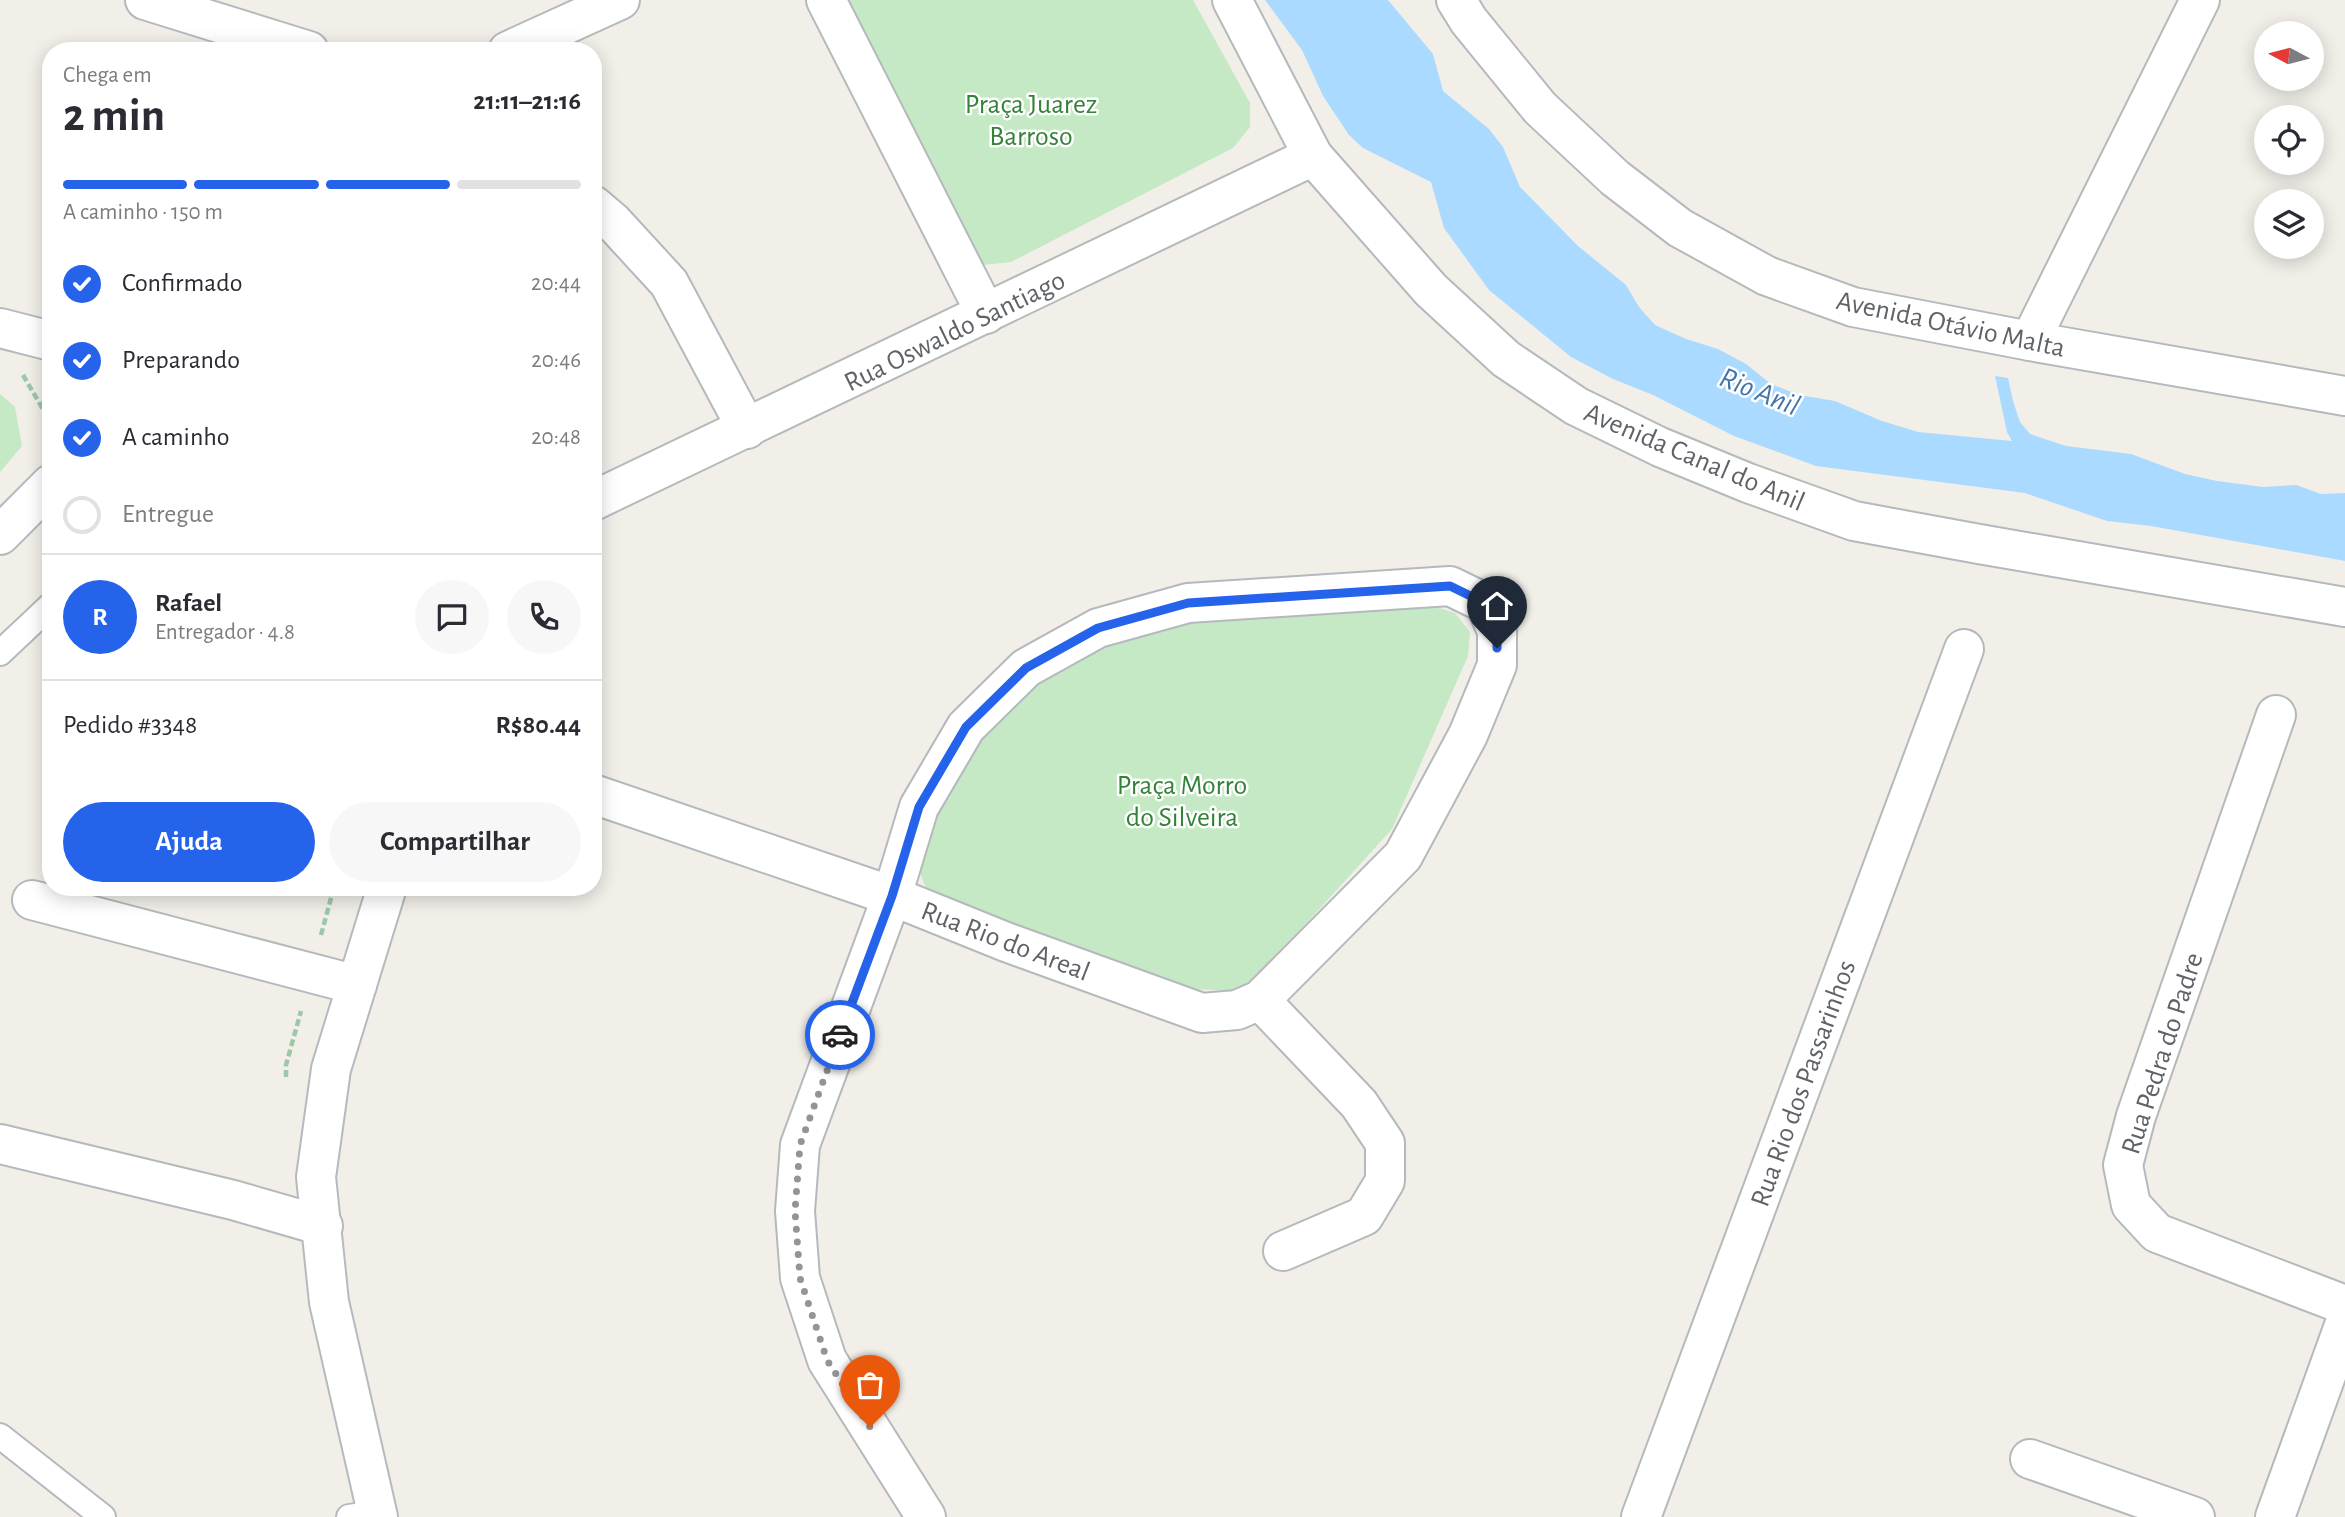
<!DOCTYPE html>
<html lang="pt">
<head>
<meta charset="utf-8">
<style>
	body { margin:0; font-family:"Alegreya Sans",sans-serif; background:#f7f7f7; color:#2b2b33; height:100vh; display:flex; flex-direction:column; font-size:26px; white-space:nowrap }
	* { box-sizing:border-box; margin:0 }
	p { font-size:23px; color:#7c7c81 }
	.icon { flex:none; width:38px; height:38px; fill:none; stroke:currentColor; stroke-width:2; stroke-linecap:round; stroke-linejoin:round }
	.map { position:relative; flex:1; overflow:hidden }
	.sheet { position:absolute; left:42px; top:42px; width:560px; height:854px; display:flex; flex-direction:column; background:#fff; border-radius:28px; box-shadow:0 4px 18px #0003 }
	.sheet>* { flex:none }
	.needle { width:46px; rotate:277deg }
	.fabs { position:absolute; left:2254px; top:21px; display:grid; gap:14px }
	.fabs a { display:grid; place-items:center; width:70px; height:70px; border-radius:50%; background:#fff; box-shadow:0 4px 18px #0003; font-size:35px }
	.pin { position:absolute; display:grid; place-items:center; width:60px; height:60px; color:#fff; margin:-72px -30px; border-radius:50% 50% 50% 0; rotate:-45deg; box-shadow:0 0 7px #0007 }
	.pin .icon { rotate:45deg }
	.courier { position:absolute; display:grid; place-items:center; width:70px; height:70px; margin:-35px; border:5px solid #2563eb; border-radius:50%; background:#fff; color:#222; box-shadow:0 2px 9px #0007 }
	.head em { font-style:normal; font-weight:700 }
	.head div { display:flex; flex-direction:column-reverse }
	.head { display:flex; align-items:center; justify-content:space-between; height:119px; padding:0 21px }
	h1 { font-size:46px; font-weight:700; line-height:52px }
	.bar { display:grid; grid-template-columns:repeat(4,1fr); gap:10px 7px; align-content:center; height:84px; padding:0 21px }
	.bar i { height:9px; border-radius:5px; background:#e1e1e2 }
	.bar .on { background:#2563eb }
	.bar p { grid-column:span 4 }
	.line { display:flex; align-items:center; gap:18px; padding:0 21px; border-top:2px solid #e1e1e2 }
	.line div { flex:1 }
	.round { display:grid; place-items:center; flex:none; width:74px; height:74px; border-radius:37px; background:#f7f7f7 }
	ol { padding:0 21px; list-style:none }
	li { display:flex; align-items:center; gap:21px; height:77px }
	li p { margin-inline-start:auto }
	li .icon { padding:7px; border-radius:50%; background:#2563eb; color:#fff; stroke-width:4 }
	li:last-child { color:#7c7c81 }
	li i { width:38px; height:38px; border:4px solid #e1e1e2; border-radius:50% }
	.action { display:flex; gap:14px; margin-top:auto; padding:14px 21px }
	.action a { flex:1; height:80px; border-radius:42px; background:#2563eb; color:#fff; font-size:28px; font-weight:700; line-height:80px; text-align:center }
	.action a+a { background:#f7f7f7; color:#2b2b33 }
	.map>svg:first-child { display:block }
	.green { fill:#c5e8c5 }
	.water { fill:#aadaff }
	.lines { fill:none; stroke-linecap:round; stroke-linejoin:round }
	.service-casing { stroke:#b5b8bc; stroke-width:28 }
	.minor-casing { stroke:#b5b8bc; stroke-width:42 }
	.tertiary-casing { stroke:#b5b8bc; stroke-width:42 }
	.secondary-casing { stroke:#b6babf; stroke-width:42 }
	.path { stroke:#9cc7a9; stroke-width:4.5; stroke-dasharray:7 3.5; stroke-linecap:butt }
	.service { stroke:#fff; stroke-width:24 }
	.minor { stroke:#fff; stroke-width:38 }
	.tertiary { stroke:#fff; stroke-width:38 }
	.secondary { stroke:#fff; stroke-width:38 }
	.done { stroke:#929495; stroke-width:7; stroke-dasharray:0 12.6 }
	.route { stroke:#2563eb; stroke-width:9 }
	.labels { text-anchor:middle; stroke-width:5; stroke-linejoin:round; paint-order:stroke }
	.park-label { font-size:28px; fill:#348238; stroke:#fff }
	.street-label { font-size:28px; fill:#5f6368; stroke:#fff }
	.water-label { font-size:30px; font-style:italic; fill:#4174aa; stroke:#fff }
</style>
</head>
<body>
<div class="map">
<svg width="2345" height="1517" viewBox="0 0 2345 1517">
	<rect width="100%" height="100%" fill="#f1efe8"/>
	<g class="green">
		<path d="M846,0H1193L1250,103V127L1233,148L1011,262L982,265Z"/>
		<path d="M0,394L15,407L22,446L0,472Z"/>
		<path d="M1430,605L1455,613L1470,632L1468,656L1392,829L1256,979L1232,991L1192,989L945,902L925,886L916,862L966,746L1056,664L1163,622Z"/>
	</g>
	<path class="water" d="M1265,0H1388L1433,54L1443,91L1489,129L1503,147L1520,187L1578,246L1626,285L1639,307L1655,325L1686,339L1718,349L1746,364L1771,384L1799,395L1835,401L1882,421L1918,432L2012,441L2007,432L1995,376L2008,378L2013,401L2020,422L2030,434L2066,446L2131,454L2185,474L2217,481L2263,487L2296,485L2321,494L2345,493V561L2151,526L2107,521L2025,493L1816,466L1734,436L1653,395L1613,379L1571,357L1489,290L1444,228L1431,182L1363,148L1349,135L1323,96L1302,50Z"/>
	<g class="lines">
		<g class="service-casing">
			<g id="service">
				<path d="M0,653L51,605"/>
				<path d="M0,1436L103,1517"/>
				<path d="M349,1517L377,1513"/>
			</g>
		</g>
		<g class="minor-casing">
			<g id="minor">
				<path d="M145,0L309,51"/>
				<path d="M826,0L986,314"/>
				<path d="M1232,0L1313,156L1431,290L1506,359L1576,406L1660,447L1748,483L1854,521L1979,544L2345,607"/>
				<path d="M508,51L620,0"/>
				<path d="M593,205L613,222L669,283L747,429"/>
				<path d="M2030,341L2200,0"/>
				<path d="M593,501L1313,156"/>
				<path d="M2276,715L2136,1116L2123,1165L2131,1205L2157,1233L2345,1305"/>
				<path d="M593,794L892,896L1006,942L1202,1013L1237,1010L1260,1000L1403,856L1468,735L1497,665V631L1485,603L1450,586L1188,603L1098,628L1026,668L966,727L919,807L892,896L800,1145L795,1211L800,1278L827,1360L926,1517"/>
				<path d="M32,900L357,985"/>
				<path d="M1260,1000L1359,1104L1385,1143V1181L1364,1216L1283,1251"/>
				<path d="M0,1144L233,1200L323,1226"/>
				<path d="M2030,1459L2195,1517"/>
				<path d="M1641,1517L1964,649"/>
				<path d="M2275,1517L2345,1323"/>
			</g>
		</g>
		<g class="tertiary-casing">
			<g id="tertiary">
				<path d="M1456,0L1469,21L1540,108L1615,178L1680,228L1767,276L1853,307L2030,341L2345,396"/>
				<path d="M0,535L51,484"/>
			</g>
		</g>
		<g class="secondary-casing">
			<g id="secondary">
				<path d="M0,328L51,341"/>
				<path d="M378,1517L329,1302L316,1177L331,1069L387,887"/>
			</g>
		</g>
		<g class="path">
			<path d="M23,375L51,423"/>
			<path d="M321,935L334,887"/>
			<path d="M286,1077V1065L301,1011"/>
		</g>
		<use href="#service" class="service"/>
		<use href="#minor" class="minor"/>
		<use href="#tertiary" class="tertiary"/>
		<use href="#secondary" class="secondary"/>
	</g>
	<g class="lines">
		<path class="done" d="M840,1035L800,1145L795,1211L800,1278L827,1360L870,1427"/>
		<path class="route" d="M840,1035L892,896L919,807L966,727L1026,668L1098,628L1188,603L1450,586L1485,603L1497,631V648"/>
	</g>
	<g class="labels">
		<g class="park-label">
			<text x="1031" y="113">Praça Juarez<tspan x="1031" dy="32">Barroso</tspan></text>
			<text x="1182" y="794">Praça Morro<tspan x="1182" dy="32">do Silveira</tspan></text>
		</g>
		<g class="street-label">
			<text transform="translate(1951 323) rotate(12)" y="10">Avenida Otávio Malta</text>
			<text transform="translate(954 330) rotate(-26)" y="10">Rua Oswaldo Santiago</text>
			<text transform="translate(1695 456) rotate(23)" y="10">Avenida Canal do Anil</text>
			<text transform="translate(1006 940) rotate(21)" y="10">Rua Rio do Areal</text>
			<text transform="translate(2161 1053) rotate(-72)" y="10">Rua Pedra do Padre</text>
			<text transform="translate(1802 1083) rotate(-70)" y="10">Rua Rio dos Passarinhos</text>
		</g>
		<g class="water-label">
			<text transform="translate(1760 391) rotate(22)" y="10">Rio Anil</text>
		</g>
	</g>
</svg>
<div class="fabs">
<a><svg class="needle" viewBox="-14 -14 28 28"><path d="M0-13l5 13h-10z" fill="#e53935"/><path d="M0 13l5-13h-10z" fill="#7c7c81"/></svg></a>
<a><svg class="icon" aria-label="locate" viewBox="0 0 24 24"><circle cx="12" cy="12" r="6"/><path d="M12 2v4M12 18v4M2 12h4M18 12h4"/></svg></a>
<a><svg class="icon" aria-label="layers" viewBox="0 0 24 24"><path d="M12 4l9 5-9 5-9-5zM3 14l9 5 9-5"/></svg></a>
</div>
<div class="pin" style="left:870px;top:1427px;background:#ea580c"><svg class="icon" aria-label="bag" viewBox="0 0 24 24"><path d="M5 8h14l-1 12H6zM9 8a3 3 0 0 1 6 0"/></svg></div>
<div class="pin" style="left:1497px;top:648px;background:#1f2937"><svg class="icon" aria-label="home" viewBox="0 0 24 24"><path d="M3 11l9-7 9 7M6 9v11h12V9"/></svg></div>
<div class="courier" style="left:840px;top:1035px"><svg class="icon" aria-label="car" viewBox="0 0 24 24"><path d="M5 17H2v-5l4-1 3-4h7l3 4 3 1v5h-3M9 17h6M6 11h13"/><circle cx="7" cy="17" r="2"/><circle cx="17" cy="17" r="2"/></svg></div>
<section class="sheet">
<div class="head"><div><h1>2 min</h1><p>Chega em</p></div><em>21:11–21:16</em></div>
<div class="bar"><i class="on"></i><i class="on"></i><i class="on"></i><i></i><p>A caminho · 150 m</p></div>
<ol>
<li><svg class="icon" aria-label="check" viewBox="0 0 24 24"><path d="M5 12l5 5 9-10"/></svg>Confirmado<p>20:44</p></li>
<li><svg class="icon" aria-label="check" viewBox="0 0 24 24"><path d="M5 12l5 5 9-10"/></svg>Preparando<p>20:46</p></li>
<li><svg class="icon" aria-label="check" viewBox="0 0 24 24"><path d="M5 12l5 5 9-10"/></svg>A caminho<p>20:48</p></li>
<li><i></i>Entregue</li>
</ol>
<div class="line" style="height:126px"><b class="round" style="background:#2563eb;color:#fff">R</b><div><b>Rafael</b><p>Entregador · 4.8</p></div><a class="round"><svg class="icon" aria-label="chat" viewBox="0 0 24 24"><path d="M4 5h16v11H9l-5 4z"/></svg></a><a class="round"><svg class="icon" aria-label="phone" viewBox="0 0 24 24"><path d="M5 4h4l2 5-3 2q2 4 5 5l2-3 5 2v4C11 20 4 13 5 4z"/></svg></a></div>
<div class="line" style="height:91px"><div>Pedido #3348</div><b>R$80.44</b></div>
<div class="action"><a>Ajuda</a><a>Compartilhar</a></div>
</section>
</div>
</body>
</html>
